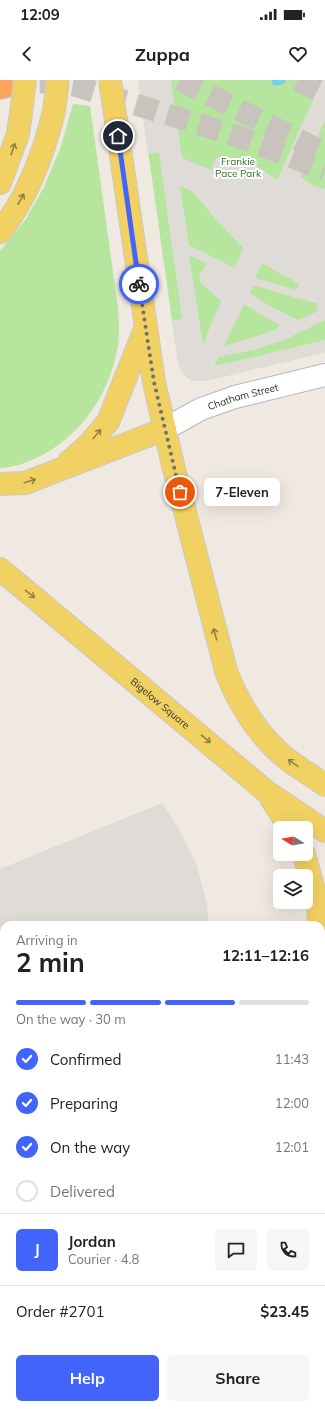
<!DOCTYPE html>
<html lang="en">
<head>
<meta charset="utf-8">
<style>
	body { margin:0; font-family:Mulish,sans-serif; background:#f6f6f6; color:#222; height:100vh; display:flex; flex-direction:column; font-size:15px; white-space:nowrap }
	* { box-sizing:border-box; margin:0 }
	p { font-size:13px; color:#767676 }
	.icon { flex:none; width:22px; height:22px; fill:none; stroke:currentColor; stroke-width:2; stroke-linecap:round; stroke-linejoin:round }
	.map { position:relative; flex:1; overflow:hidden }
	.details { position:absolute; left:0px; top:841px; width:325px; height:488px; display:flex; flex-direction:column; background:#fff; border-radius:12px 12px 0 0; box-shadow:0 4px 16px #0002 }
	.details>* { flex:none }
	.needle { width:26px; rotate:281deg }
	.buttons { position:absolute; left:273px; top:741px; display:grid; gap:8px }
	.buttons a { display:grid; place-items:center; width:40px; height:40px; border-radius:6px; background:#fff; box-shadow:0 4px 16px #0002; font-size:20px }
	.pin { position:absolute; display:grid; place-items:center; width:34px; height:34px; color:#fff; margin:-17px; border:2px solid #fff; border-radius:50%; box-shadow:0 1px 4px #0007 }
	.courier { position:absolute; display:grid; place-items:center; width:40px; height:40px; margin:-20px; border:3px solid #4264fb; border-radius:50%; background:#fff; color:#222; box-shadow:0 1px 5px #0007 }
	.bubble { position:absolute; height:28px; border-radius:6px; background:#fff; box-shadow:0 4px 16px #0002; font-size:13px; font-weight:700; line-height:28px; text-align:center }
	.overview em { font-style:normal; font-weight:700 }
	.overview div { display:flex; flex-direction:column-reverse }
	.overview { display:flex; align-items:center; justify-content:space-between; height:68px; padding:0 16px }
	h1 { font-size:26px; font-weight:700; line-height:30px }
	.bar { display:grid; grid-template-columns:repeat(4,1fr); gap:6px 4px; align-content:center; height:48px; padding:0 16px }
	.bar i { height:5px; border-radius:3px; background:#e0e0e0 }
	.bar .selected { background:#4264fb }
	.bar p { grid-column:span 4 }
	.line { display:flex; align-items:center; gap:10px; padding:0 16px; border-top:1px solid #e0e0e0 }
	.line div { flex:1 }
	.round { display:grid; place-items:center; flex:none; width:42px; height:42px; border-radius:6px; background:#f6f6f6 }
	ol { padding:0 16px; list-style:none }
	li { display:flex; align-items:center; gap:12px; height:44px }
	li p { margin-inline-start:auto }
	li .icon { padding:4px; border-radius:50%; background:#4264fb; color:#fff; stroke-width:4 }
	li:last-child { color:#767676 }
	li i { width:22px; height:22px; border:2px solid #e0e0e0; border-radius:50% }
	.action { display:flex; gap:8px; margin-top:auto; padding:8px 16px }
	.action a { flex:1; height:46px; border-radius:6px; background:#4264fb; color:#fff; font-size:16px; font-weight:700; line-height:46px; text-align:center }
	.action a+a { background:#f6f6f6; color:#222 }
	.status { display:flex; justify-content:space-between; align-items:center; height:28px; padding:0 20px; background:#fff; direction:ltr }
	.status svg { height:11px; fill:currentColor }
	header { display:flex; justify-content:space-between; align-items:center; height:52px; padding:0 16px; background:#fff; font-size:18px; font-weight:700 }
	.map>svg:first-child { display:block }
	.green { fill:#b6e59e }
	.plaza { fill:#dfdcd8; fill-rule:evenodd }
	.lines { fill:none; stroke-linecap:round; stroke-linejoin:round }
	.stream { stroke:#75cff0; stroke-width:9 }
	.highway-tunnel { stroke:#c8c4bd; stroke-width:22; stroke-dasharray:22 11; stroke-linecap:butt }
	.minor-casing { stroke:#b4b7c1; stroke-width:24 }
	.major-casing { stroke:#c9c9c9; stroke-width:24 }
	.highway-casing { stroke:#c9c9c9; stroke-width:24 }
	.minor { stroke:#fff; stroke-width:22 }
	.major { stroke:#f2d163; stroke-width:22 }
	.highway { stroke:#ffa35c; stroke-width:22 }
	.major-bridge-casing { stroke:#c9c9c9; stroke-width:24; stroke-linecap:butt }
	.major-bridge { stroke:#f2d163; stroke-width:22 }
	.oneway { stroke:#908048 }
	.done { stroke:#726f6d; stroke-width:4; stroke-dasharray:0 7.2 }
	.route { stroke:#4264fb; stroke-width:5 }
	.labels { text-anchor:middle; stroke-width:4; stroke-linejoin:round; paint-order:stroke }
	.park-label { font-size:10px; fill:#2c6e1b; stroke:#fff }
	.street-label { font-size:10px; fill:#2e2e2e; stroke:#fff }
</style>
</head>
<body>
<div class="status"><b>12:09</b><svg viewBox="0 0 49 12"><path d="M0 12V9h3v3zM5 12V6h3v6zM10 12V3h3v9zM15 12V0h3v12zM26 1h20v11H26zM47 4h2v5h-2z"/></svg></div>
<header><svg class="icon" aria-label="back" viewBox="0 0 24 24"><path d="M15 5l-7 7 7 7"/></svg>Zuppa<svg class="icon" aria-label="heart" viewBox="0 0 24 24"><path d="M12 20l-8-8c-3-5 5-10 8-4 3-6 11-1 8 4z"/></svg></header>
<div class="map">
<svg width="325" height="1329" viewBox="0 0 325 1329">
	<rect width="100%" height="100%" fill="#efe9e1"/>
	<g class="green">
		<path d="M138,0H325V272L209,300C192,302 184,300 178,282Z"/>
		<path d="M73,24L90,26L118,228C119,242 120,257 117,271C108,314 84,351 46,373C32,381 17,387 0,388V171L26,139L44,107L60,69Z"/>
		<path d="M325,1006V1223L321,1220V1013Z"/>
	</g>
	<g class="plaza">
		<path d="M138,0H171L182,78L211,90L216,78H236L248,80L277,100L322,0H325V40L300,96L311,105L325,109V240L284,260L253,270L219,277L214,286L325,260V272L209,300L195,301L182,293L178,282L173,240L182,239L159,72L148,74ZM180,106L192,111L220,144L243,168L235,188L189,165ZM189,175L207,184L199,195L200,202L221,221L203,264ZM262,183L299,204L297,210L255,198ZM253,205L318,224L316,232L298,240L266,224L250,213ZM244,224L279,245L276,250L224,266Z"/>
		<path d="M162,723L179,749L197,786L207,824L209,845H4V968L0,965V789Z"/>
	</g>
	<g class="lines">
		<path class="stream" d="M276,1L281,0"/>
		<g class="highway-tunnel">
			<path d="M180,0L325,73"/>
			<path d="M298,0L325,14"/>
			<path d="M7,6C30,0 52,2 76,6L237,56L325,90"/>
		</g>
		<g class="minor-casing">
			<g id="minor">
				<path id="s1" d="M165,349L201,329L235,317L325,295"/>
				<path d="M21,1329L24,1325"/>
			</g>
		</g>
		<g class="major-casing">
			<g id="major">
				<path d="M116,41L154,302L172,381L226,591C238,622 257,653 282,675C295,686 311,695 325,705"/>
				<path d="M0,103L18,54L21,33"/>
				<path d="M0,152C27,118 44,73 54,31"/>
				<path d="M69,382L88,365L108,342L145,249"/>
				<path d="M0,404L25,403L165,349"/>
				<path id="s2" d="M0,489L267,712L325,751"/>
				<path d="M272,720L290,748"/>
				<path d="M304,774L318,825L319,845"/>
				<path d="M321,904L325,898"/>
				<path d="M0,1020L4,1023"/>
				<path d="M0,1075L4,1078"/>
				<path d="M321,1273L325,1276"/>
				<path d="M315,1325L320,1329"/>
			</g>
		</g>
		<g class="highway-casing">
			<path id="highway" d="M0,8L7,6"/>
		</g>
		<use href="#minor" class="minor"/>
		<use href="#major" class="major"/>
		<use href="#highway" class="highway"/>
		<g class="major-bridge-casing">
			<g id="major-bridge">
				<path d="M110,0L116,41"/>
				<path d="M54,31L58,0"/>
				<path d="M21,33L25,0"/>
			</g>
		</g>
		<use href="#major-bridge" class="major-bridge"/>
	</g>
	<defs><path id="oneway-shaft" d="M-6 0H5M1.5-3L5.5 0L1.5 3" fill="none" stroke-width="1.6" stroke-linecap="round" stroke-linejoin="round"/></defs>
	<g class="oneway">
		<use href="#oneway-shaft" transform="translate(13 69) rotate(-72)"/>
		<use href="#oneway-shaft" transform="translate(21 119) rotate(-61)"/>
		<use href="#oneway-shaft" transform="translate(97 354) rotate(-50)"/>
		<use href="#oneway-shaft" transform="translate(30 401) rotate(-17)"/>
		<use href="#oneway-shaft" transform="translate(30 514) rotate(39)"/>
		<use href="#oneway-shaft" transform="translate(215 554) rotate(-106)"/>
		<use href="#oneway-shaft" transform="translate(206 659) rotate(40)"/>
		<use href="#oneway-shaft" transform="translate(293 683) rotate(-145)"/>
	</g>
	<g class="lines">
		<path class="done" d="M139,204L154,302L180,412"/>
		<path class="route" d="M118,56L139,204"/>
	</g>
	<g class="labels">
		<g class="park-label">
			<text x="238" y="85">Frankie<tspan x="238" dy="12">Pace Park</tspan></text>
		</g>
		<g class="street-label">
			<text dy="4" stroke="none"><textPath href="#s1" startOffset="85">Chatham Street</textPath></text>
			<text dy="4" stroke="none"><textPath href="#s2" startOffset="209">Bigelow Square</textPath></text>
		</g>
	</g>
</svg>
<div class="buttons">
<a><svg class="needle" viewBox="-14 -14 28 28"><path d="M0-13l5 13h-10z" fill="#e53935"/><path d="M0 13l5-13h-10z" fill="#767676"/></svg></a>
<a><svg class="icon" aria-label="layers" viewBox="0 0 24 24"><path d="M12 4l9 5-9 5-9-5zM3 14l9 5 9-5"/></svg></a>
</div>
<div class="pin" style="left:180px;top:412px;background:#ea580c"><svg class="icon" aria-label="bag" viewBox="0 0 24 24"><path d="M5 8h14l-1 12H6zM9 8a3 3 0 0 1 6 0"/></svg></div>
<div class="pin" style="left:118px;top:56px;background:#1f2937"><svg class="icon" aria-label="home" viewBox="0 0 24 24"><path d="M3 11l9-7 9 7M6 9v11h12V9"/></svg></div>
<div class="courier" style="left:139px;top:204px"><svg class="icon" aria-label="bike" viewBox="0 0 24 24"><circle cx="6" cy="16" r="4"/><circle cx="18" cy="16" r="4"/><path d="M6 16l4-8h5l3 8M10 8l3 8H6M13 5h3"/></svg></div>
<div class="bubble" style="left:204px;top:398px;width:76px">7-Eleven</div>
<section class="details">
<div class="overview"><div><h1>2 min</h1><p>Arriving in</p></div><em>12:11–12:16</em></div>
<div class="bar"><i class="selected"></i><i class="selected"></i><i class="selected"></i><i></i><p>On the way · 30 m</p></div>
<ol>
<li><svg class="icon" aria-label="check" viewBox="0 0 24 24"><path d="M5 12l5 5 9-10"/></svg>Confirmed<p>11:43</p></li>
<li><svg class="icon" aria-label="check" viewBox="0 0 24 24"><path d="M5 12l5 5 9-10"/></svg>Preparing<p>12:00</p></li>
<li><svg class="icon" aria-label="check" viewBox="0 0 24 24"><path d="M5 12l5 5 9-10"/></svg>On the way<p>12:01</p></li>
<li><i></i>Delivered</li>
</ol>
<div class="line" style="height:72px"><b class="round" style="background:#4264fb;color:#fff">J</b><div><b>Jordan</b><p>Courier · 4.8</p></div><a class="round"><svg class="icon" aria-label="chat" viewBox="0 0 24 24"><path d="M4 5h16v11H9l-5 4z"/></svg></a><a class="round"><svg class="icon" aria-label="phone" viewBox="0 0 24 24"><path d="M5 4h4l2 5-3 2q2 4 5 5l2-3 5 2v4C11 20 4 13 5 4z"/></svg></a></div>
<div class="line" style="height:52px"><div>Order #2701</div><b>$23.45</b></div>
<div class="action"><a>Help</a><a>Share</a></div>
</section>
</div>
</body>
</html>
